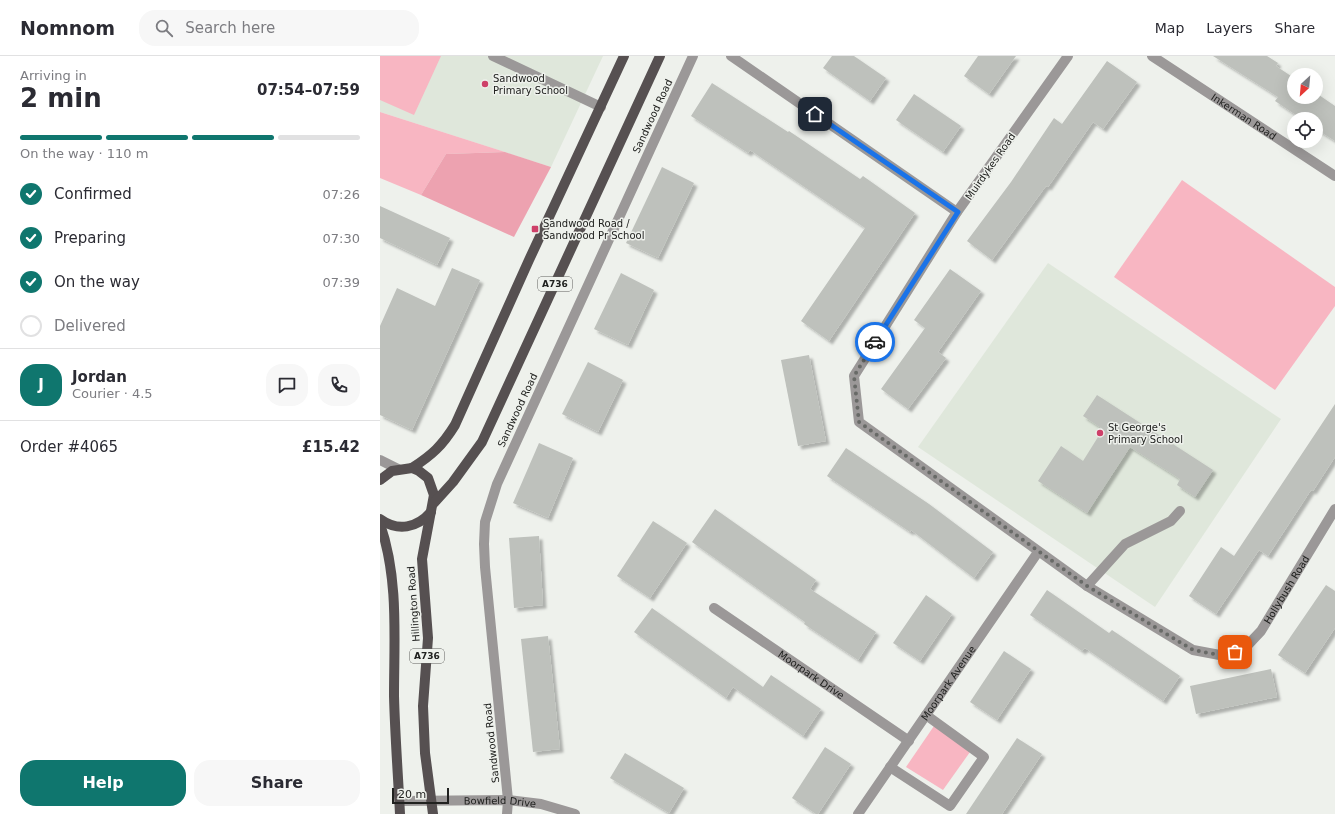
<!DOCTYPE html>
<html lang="en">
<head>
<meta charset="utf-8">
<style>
	body { margin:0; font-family:"DejaVu Sans",sans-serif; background:#f7f7f7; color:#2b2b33; height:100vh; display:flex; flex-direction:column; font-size:15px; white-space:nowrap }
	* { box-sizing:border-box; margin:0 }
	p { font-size:13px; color:#7c7c81 }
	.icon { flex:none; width:22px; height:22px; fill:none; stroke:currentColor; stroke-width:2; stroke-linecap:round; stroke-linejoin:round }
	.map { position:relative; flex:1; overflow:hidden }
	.sheet { display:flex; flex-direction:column; background:#fff; width:380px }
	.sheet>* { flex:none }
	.needle { width:26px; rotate:206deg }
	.fabs { position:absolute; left:907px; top:12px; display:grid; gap:8px }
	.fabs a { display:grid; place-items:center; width:36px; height:36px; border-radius:50%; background:#fff; box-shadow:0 4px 16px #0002; font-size:20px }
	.scale { position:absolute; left:12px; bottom:10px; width:57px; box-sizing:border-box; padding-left:4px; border:2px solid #20211f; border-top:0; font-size:11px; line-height:14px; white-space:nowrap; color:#20211f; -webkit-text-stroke:3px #eef1ec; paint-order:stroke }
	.pin { position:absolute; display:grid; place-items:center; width:34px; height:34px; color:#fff; margin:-17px; border-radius:8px; box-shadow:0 2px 6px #0006 }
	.courier { position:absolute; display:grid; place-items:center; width:40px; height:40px; margin:-20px; border:3px solid #1a73e8; border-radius:50%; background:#fff; color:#222; box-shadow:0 1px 5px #0007 }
	.overview em { font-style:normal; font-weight:700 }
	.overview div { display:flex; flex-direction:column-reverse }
	.overview { display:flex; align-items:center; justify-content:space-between; height:68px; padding:0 20px }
	h1 { font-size:26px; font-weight:700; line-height:30px }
	.bar { display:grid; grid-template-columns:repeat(4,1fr); gap:6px 4px; align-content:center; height:48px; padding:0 20px }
	.bar i { height:5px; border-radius:3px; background:#e1e1e2 }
	.bar .active { background:#0f766e }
	.bar p { grid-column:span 4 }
	.line { display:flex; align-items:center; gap:10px; padding:0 20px; border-top:1px solid #e1e1e2 }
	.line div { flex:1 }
	.round { display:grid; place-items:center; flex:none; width:42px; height:42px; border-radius:16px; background:#f7f7f7 }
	ol { padding:0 20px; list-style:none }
	li { display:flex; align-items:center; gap:12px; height:44px }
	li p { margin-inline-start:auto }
	li .icon { padding:4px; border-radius:50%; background:#0f766e; color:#fff; stroke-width:4 }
	li:last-child { color:#7c7c81 }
	li i { width:22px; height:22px; border:2px solid #e1e1e2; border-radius:50% }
	.action { display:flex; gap:8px; margin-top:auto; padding:8px 20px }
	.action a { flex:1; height:46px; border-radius:16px; background:#0f766e; color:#fff; font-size:16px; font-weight:700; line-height:46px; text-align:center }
	.action a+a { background:#f7f7f7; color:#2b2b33 }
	header { display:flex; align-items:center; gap:24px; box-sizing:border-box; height:56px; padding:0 20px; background:#fff; border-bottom:1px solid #e1e1e2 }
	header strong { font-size:19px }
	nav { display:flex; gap:22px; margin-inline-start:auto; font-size:14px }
	.search { width:280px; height:36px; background:#f7f7f7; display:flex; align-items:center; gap:10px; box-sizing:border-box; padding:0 14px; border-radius:16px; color:#7c7c81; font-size:15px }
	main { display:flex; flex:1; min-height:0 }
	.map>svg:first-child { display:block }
	.built { fill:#dfe7db }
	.green { fill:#f8b6c2 }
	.forest { fill:#eda2b0 }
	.building { fill:#bec1bc; filter:url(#shadow) }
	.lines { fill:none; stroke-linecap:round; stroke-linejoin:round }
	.service { stroke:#9b9898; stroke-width:10 }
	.minor { stroke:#9b9898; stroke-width:10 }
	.tertiary { stroke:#9b9898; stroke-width:10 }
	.primary { stroke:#565051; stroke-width:10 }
	.done { stroke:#686a67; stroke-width:4; stroke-dasharray:0 7.2 }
	.route { stroke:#1a73e8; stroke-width:5 }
	.poi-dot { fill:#ce4069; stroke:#eef1ec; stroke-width:1.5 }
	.labels { text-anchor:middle; stroke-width:3; stroke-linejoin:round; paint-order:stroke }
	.shield { fill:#eef1ec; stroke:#5e5f5c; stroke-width:1 }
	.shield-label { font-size:9px; font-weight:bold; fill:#20211f }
	.poi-label { font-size:10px; fill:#20211f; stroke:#eef1ec; text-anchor:start }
	.street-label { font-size:10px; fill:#20211f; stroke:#eef1ec }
</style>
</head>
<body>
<header>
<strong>Nomnom</strong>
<div class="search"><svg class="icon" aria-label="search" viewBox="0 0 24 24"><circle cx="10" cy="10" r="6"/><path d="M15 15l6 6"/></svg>Search here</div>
<nav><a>Map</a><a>Layers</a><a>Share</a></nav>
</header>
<main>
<section class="sheet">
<div class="overview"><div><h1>2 min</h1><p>Arriving in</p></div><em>07:54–07:59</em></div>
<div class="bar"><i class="active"></i><i class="active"></i><i class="active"></i><i></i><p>On the way · 110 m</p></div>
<ol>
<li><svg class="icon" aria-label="check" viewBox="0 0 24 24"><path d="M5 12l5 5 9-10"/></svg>Confirmed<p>07:26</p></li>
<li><svg class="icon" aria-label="check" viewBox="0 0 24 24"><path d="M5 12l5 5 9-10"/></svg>Preparing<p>07:30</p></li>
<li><svg class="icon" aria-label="check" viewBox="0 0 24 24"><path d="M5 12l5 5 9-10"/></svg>On the way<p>07:39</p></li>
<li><i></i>Delivered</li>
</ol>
<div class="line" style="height:72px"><b class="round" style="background:#0f766e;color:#fff">J</b><div><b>Jordan</b><p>Courier · 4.5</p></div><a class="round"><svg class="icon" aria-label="chat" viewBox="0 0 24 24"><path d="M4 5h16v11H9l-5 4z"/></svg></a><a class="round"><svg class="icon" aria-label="phone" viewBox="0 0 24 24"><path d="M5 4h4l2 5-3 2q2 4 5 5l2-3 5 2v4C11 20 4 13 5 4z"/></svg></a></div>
<div class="line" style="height:52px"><div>Order #4065</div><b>£15.42</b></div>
<div class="action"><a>Help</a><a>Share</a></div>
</section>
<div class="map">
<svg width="955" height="758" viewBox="0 0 955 758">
	<defs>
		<filter id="shadow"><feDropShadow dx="3.5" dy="3.5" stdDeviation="1" flood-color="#0004"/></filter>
	</defs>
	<rect width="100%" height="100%" fill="#eef1ec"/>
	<g class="built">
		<path d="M0,0H223L171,111L0,56Z"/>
		<path d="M668,207L901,363L775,551L538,391Z"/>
	</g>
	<g class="green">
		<path d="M0,0H61L34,59L0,44Z"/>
		<path d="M0,56L125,96L66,98L41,139L0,122Z"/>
		<path d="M802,124L955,231V250L895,334L734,221Z"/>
		<path d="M554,670L590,696L563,734L526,711Z"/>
	</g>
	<path class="forest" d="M125,96L171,111L134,181L41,139L66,98Z"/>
	<g class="building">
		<path d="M452,0H474L506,22L490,45L443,12Z"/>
		<path d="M598,0H636L609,38L584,20Z"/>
		<path d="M833,0H887L898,7L896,10L914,22V41H936V37L955,50V85L936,73V63H922L895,45L898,41Z"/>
		<path d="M727,5L757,26L723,73L713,66L668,131L666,130L612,204L587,185L631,126L674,62L682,68Z"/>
		<path d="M332,27L408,76L409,75L480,123L483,120L535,157L449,285L421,265L485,172L370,94L368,97L311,60Z"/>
		<path d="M534,38L581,70L563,96L516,64Z"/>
		<path d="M282,111L314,127L278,202L246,187Z"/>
		<path d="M0,150L70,182L57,209L0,182Z"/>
		<path d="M72,212L100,224L32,374L0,359V270L17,232L55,250Z"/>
		<path d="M570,213L601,235L558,296L566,302L528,353L501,333L545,272L534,264Z"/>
		<path d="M241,217L274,234L248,289L214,273Z"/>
		<path d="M429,299L446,385L418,390L401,304Z"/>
		<path d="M208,306L243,324L218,376L182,358Z"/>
		<path d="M717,339L833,414L815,441L797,429L800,423L750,391L707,457L658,425L681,390L703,405L723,373L703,360Z"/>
		<path d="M955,348V401L933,435L931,434L888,500L879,494L836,558L809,540L841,491L854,500Z"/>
		<path d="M159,387L193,402L168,462L133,447Z"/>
		<path d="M466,392L549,448L613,496L594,522L531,474L530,476L447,420Z"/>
		<path d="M335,453L436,524L430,533L496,576L478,604L424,568L425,566L312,486Z"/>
		<path d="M273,465L307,487L270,542L237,520Z"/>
		<path d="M159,480L163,549L134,552L129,482Z"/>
		<path d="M946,529L955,535V572L925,617L898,599Z"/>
		<path d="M667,534L729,577L732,574L800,620L783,645L705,592L702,595L650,559Z"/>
		<path d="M546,539L572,558L540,605L513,587Z"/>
		<path d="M272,552L383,631L391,619L441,653L423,680L353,631L346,642L254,576Z"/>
		<path d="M168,580L180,693L153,696L141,583Z"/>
		<path d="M624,595L651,613L617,664L590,646Z"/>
		<path d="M891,613L897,641L816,658L810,630Z"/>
		<path d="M637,682L662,698L622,758H586Z"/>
		<path d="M445,691L471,708L438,758H436L412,742Z"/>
		<path d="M245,697L304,732L289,757L230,722Z"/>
	</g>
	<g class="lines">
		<g class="service">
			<path d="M113,0L221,51"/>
			<path d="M707,530L745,488L791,465L800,455"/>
			<path d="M510,711L570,750L604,701L546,659"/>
		</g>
		<g class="minor">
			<path d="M351,0L577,156"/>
			<path id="s1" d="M688,0L577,156L474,320L479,366L707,530L813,594L845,600L865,592L881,575L955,453"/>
			<path id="s2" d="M772,0L955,120"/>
			<path id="s3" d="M334,552L529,685"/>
			<path id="s4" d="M20,745L128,744L161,748L195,758"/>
			<path d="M127,758L128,744L105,511L104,488L105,466L117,428L313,0"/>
			<path id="s5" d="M478,758L658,496"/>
		</g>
		<path class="tertiary" d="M0,404L18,413"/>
		<g class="primary">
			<path d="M32,412C52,399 62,390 75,369L149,204L244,0"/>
			<path d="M0,424L12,415L32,412L39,415L48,422L54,439L42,503L48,582L43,650L45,697L53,758"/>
			<path d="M54,447L73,426L102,386L280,0"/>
			<path d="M0,463C18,476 37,472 51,456"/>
			<path d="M0,468C19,523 14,582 14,640C15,679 18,718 20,758"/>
		</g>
	</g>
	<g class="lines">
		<path class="done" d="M495,286L474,320L479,366L707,530L813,594L845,600L855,596"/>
		<path class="route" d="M435,58L578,156L495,286"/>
	</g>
	<g class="poi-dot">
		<circle cx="105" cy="28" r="4"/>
		<rect x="151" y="169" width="8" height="8" rx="2"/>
		<circle cx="720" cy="377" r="4"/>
	</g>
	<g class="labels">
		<g class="shield">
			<rect x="158" y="221" width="34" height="14" rx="3"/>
			<rect x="30" y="593" width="34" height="14" rx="3"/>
		</g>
		<g class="shield-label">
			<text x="175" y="231">A736</text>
			<text x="47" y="603">A736</text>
		</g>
		<g class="poi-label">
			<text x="113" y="26">Sandwood<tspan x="113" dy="12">Primary School</tspan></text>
			<text x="163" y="171">Sandwood Road /<tspan x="163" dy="12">Sandwood Pr School</tspan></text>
			<text x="728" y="375">St George's<tspan x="728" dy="12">Primary School</tspan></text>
		</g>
		<g class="street-label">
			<text transform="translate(272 60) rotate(-65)" y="4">Sandwood Road</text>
			<text dy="4" stroke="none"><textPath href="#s2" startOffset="110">Inkerman Road</textPath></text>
			<text transform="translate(610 110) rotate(-55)" y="4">Muirdykes Road</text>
			<text transform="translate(137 354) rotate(-65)" y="4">Sandwood Road</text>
			<text dy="4" stroke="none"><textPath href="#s1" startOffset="962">Hollybush Road</textPath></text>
			<text transform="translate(33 548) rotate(-94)" y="4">Hillington Road</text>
			<text dy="4" stroke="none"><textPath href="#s3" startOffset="118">Moorpark Drive</textPath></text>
			<text dy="4" stroke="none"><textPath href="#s5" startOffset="159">Moorpark Avenue</textPath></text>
			<text transform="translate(111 687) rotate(-96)" y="4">Sandwood Road</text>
			<text dy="4" stroke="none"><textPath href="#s4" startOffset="100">Bowfield Drive</textPath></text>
		</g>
	</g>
</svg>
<div class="fabs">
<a><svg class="needle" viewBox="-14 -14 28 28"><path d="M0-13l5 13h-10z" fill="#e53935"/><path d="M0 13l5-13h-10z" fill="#7c7c81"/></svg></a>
<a><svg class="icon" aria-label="locate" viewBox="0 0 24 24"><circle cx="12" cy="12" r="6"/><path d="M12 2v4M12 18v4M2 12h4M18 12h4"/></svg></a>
</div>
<div class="scale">20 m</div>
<div class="pin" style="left:855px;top:596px;background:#ea580c"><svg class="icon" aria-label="bag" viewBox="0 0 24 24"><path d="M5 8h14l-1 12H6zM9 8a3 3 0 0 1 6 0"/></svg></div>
<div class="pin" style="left:435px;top:58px;background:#1f2937"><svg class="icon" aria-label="home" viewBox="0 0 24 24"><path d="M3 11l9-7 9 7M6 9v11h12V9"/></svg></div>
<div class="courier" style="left:495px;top:286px"><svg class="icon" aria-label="car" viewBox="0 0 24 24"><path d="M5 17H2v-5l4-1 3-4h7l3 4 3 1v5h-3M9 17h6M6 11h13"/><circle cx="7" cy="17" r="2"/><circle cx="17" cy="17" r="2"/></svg></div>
</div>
</main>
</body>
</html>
